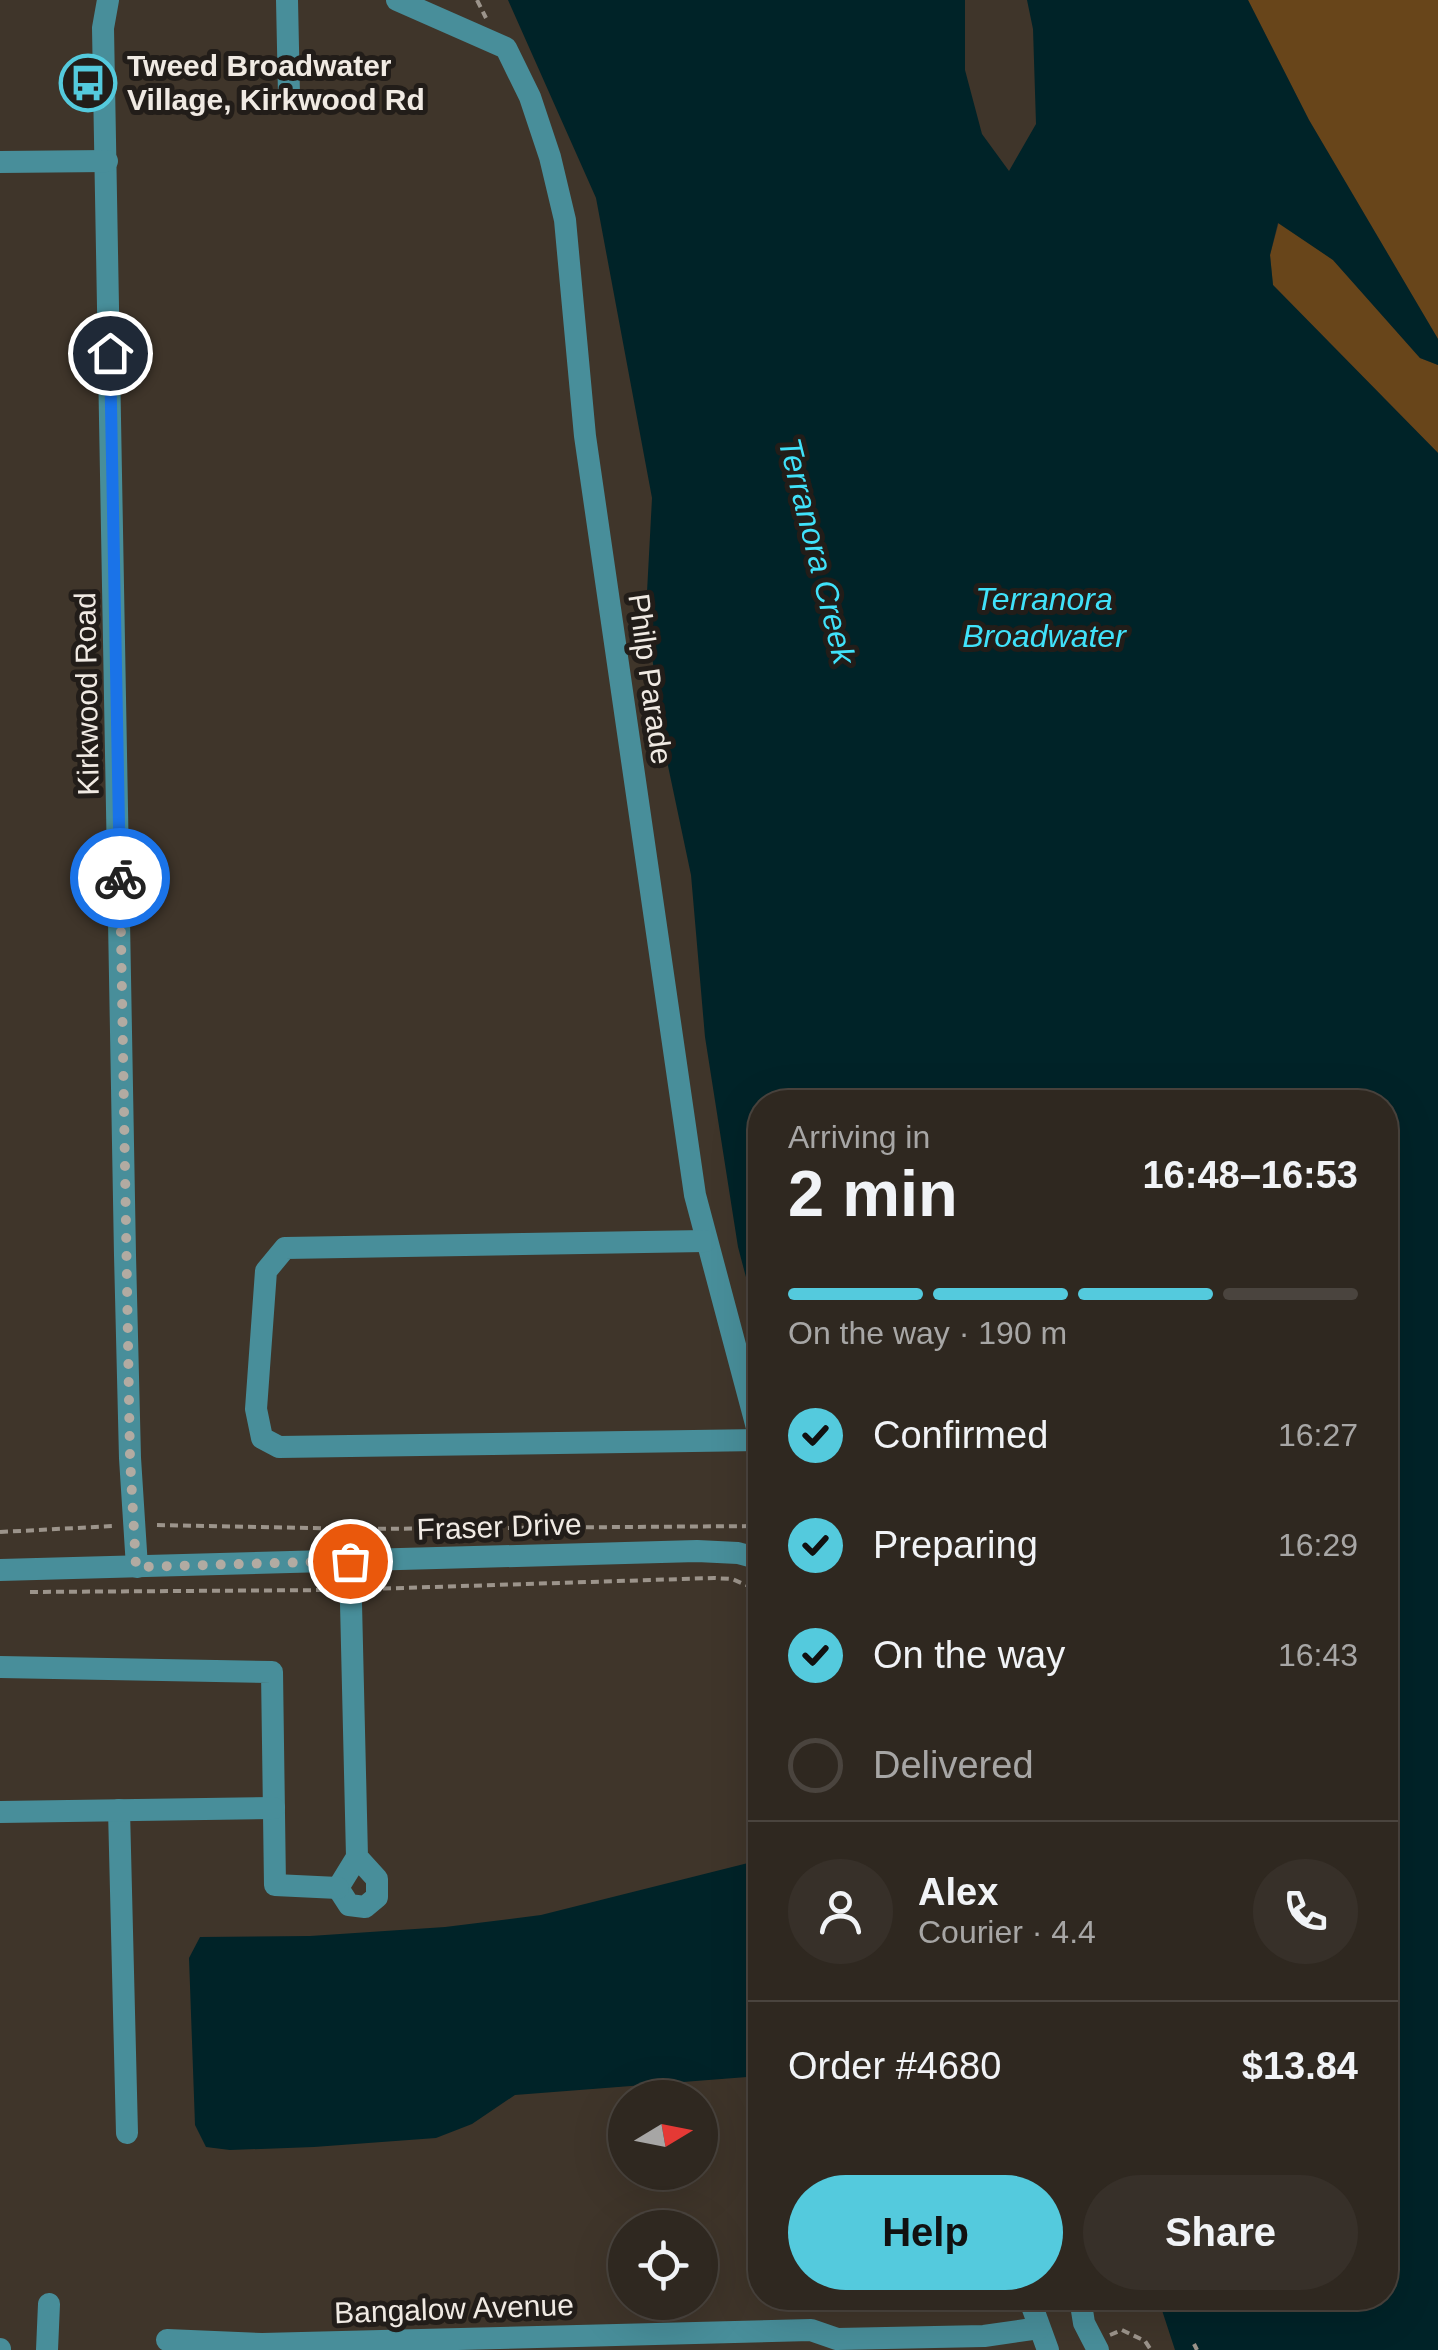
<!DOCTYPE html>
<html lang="en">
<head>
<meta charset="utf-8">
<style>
	body { margin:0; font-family:Arial,sans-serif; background:#373029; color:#f1f3f6; height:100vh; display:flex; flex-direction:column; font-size:38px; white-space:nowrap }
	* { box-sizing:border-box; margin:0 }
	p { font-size:32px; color:#a7a6a5 }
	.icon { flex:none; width:55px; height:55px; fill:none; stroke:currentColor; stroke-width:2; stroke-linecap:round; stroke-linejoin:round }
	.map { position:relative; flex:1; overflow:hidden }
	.side { position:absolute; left:748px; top:1090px; width:650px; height:1220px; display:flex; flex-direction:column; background:#2f2820; border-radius:40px; box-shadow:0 10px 40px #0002,0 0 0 2px #4a443e }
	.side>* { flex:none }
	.needle { width:65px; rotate:80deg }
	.tools { position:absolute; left:608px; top:2080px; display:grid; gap:20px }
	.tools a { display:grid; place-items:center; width:110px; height:110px; border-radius:50%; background:#2f2820; box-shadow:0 10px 40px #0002,0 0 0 2px #4a443e; font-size:50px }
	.pin { position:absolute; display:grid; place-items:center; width:85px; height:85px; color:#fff; margin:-42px; border:5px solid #fff; border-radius:50%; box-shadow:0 2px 10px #0007 }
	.courier { position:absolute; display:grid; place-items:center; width:100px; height:100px; margin:-50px; border:8px solid #1a73e8; border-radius:50%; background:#fff; color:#222; box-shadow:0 2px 12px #0007 }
	.head em { font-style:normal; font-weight:700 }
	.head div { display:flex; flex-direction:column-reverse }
	.head { display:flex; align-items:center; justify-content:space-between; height:170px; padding:0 40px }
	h1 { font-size:65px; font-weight:700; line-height:75px }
	.bar { display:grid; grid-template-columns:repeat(4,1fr); gap:15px 10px; align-content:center; height:120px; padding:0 40px }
	.bar i { height:12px; border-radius:8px; background:#4a443e }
	.bar .current { background:#54cadd }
	.bar p { grid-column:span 4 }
	.line { display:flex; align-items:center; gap:25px; padding:0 40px; border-top:2px solid #4a443e }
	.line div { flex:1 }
	.round { display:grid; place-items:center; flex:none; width:105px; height:105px; border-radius:52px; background:#373029 }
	ol { padding:0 40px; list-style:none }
	li { display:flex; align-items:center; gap:30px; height:110px }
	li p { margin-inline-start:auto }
	li .icon { padding:10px; border-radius:50%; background:#54cadd; color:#111; stroke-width:4 }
	li:last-child { color:#a7a6a5 }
	li i { width:55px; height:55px; border:5px solid #4a443e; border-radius:50% }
	.button { display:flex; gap:20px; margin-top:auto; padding:20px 40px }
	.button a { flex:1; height:115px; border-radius:60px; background:#54cadd; color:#111; font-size:40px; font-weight:700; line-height:115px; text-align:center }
	.button a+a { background:#373029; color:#f1f3f6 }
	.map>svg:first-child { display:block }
	.green { fill:#68451a }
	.water { fill:#002328 }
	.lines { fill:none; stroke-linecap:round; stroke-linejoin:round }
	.path { stroke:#9c948b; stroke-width:4; stroke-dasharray:8 5; stroke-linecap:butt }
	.minor { stroke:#488e9a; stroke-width:22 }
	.done { stroke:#b2aba2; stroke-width:10; stroke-dasharray:0 18 }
	.route { stroke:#1a73e8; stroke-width:12 }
	.labels { text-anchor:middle; stroke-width:10; stroke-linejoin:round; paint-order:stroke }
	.poi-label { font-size:30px; font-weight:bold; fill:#f0eae3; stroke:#221d19; text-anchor:start }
	.street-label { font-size:30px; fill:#f0eae3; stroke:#221d19 }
	.water-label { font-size:32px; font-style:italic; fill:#40e2fa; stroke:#221d19 }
</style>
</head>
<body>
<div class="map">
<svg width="1438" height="2350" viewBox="0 0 1438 2350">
	<rect width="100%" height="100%" fill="#3f352a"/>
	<g class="green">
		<path d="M1248,0H1438V339L1309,120Z"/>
		<path d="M1279,222L1333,260L1420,358L1438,365V453L1273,285L1270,255Z"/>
	</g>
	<g class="water">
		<path d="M508,0H965V70L982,134L1009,171L1036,124L1033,29L1027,0H1248L1309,120L1438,339V365L1420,358L1333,260L1278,223L1270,255L1273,285L1438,453V2350H1175L1158,2298H1385V1102H760V1330L738,1247L705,1037L691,875L664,747L646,611L652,498L596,198Z"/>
		<path d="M760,1860V2076L515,2095L472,2124L436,2138L314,2147L230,2150L206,2147L195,2125L189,1958L200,1937L310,1936L445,1927L541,1915Z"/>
	</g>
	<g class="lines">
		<g class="path">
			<path d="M477,0L486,18"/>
			<path d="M157,1525L361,1529L760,1526"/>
			<path d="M0,1532L114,1526"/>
			<path d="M370,1589L714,1578L732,1579L751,1587L760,1605"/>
			<path d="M30,1592L330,1590"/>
			<path d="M1110,2335L1122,2330L1145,2341L1151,2350"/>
			<path d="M1194,2344L1197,2350"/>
		</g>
		<g class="minor">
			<path d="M108,0L103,28L125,1255L130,1458L137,1567"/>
			<path d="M287,0L289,95"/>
			<path d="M397,0L506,48L530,97L550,157L565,220L585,436L695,1195L760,1439"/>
			<path d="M0,162L107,161"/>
			<path d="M705,1241L285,1248L266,1271L256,1409L262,1438L279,1447L760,1440"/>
			<path d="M350,1561L357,1857L377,1879V1897L365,1907L349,1905L338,1888L357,1857"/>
			<path d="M0,1570L697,1551L738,1553L760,1559"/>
			<path d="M0,1667L272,1672L275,1885L338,1888"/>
			<path d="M119,1810L127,2133"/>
			<path d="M0,1812L274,1808"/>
			<path d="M1029,2298L1048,2350"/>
			<path d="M1080,2298L1084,2323L1098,2350"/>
			<path d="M167,2340L262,2344L811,2330L837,2339L984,2336L1039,2328"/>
			<path d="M0,2349V2350"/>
			<path d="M47,2350L49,2304"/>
		</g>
	</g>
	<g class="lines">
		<path class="done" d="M120,878L130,1458L136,1567L350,1561"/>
		<path class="route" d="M110,353L120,878"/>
	</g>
	<defs>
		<g id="bus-ring" transform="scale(2.875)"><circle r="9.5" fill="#221d19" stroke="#54cadd" stroke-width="1.5"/><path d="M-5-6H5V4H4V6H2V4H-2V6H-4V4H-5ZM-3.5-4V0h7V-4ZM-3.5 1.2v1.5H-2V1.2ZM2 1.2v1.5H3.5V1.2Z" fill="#54cadd"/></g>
	</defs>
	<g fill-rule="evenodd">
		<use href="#bus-ring" x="88" y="83"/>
	</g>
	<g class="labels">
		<g class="poi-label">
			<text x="127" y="76">Tweed Broadwater<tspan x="127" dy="34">Village, Kirkwood Rd</tspan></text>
		</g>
		<g class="street-label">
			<text transform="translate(650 679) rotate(82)" y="10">Philp Parade</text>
			<text transform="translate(87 694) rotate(-91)" y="10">Kirkwood Road</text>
			<text transform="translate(499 1527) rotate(-2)" y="10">Fraser Drive</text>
			<text transform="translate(454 2309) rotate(-2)" y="10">Bangalow Avenue</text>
		</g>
		<g class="water-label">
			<text transform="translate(817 551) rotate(76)" y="11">Terranora Creek</text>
			<text x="1044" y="610">Terranora<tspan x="1044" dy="37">Broadwater</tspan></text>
		</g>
	</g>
</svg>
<div class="tools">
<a><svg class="needle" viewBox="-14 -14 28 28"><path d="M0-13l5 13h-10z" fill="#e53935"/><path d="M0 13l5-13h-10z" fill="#a7a6a5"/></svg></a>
<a><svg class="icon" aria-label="locate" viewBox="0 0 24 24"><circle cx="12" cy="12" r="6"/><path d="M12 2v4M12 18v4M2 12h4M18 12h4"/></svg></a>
</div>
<div class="pin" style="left:350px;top:1561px;background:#ea580c"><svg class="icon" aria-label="bag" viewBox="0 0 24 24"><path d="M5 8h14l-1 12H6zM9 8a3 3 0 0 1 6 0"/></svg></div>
<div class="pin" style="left:110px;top:353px;background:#1f2937"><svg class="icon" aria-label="home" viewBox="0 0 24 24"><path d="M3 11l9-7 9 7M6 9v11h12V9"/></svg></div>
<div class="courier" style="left:120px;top:878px"><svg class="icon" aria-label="bike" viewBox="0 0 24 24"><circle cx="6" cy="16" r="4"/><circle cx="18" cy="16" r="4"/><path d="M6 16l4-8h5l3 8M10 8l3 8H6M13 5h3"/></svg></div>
<section class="side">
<div class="head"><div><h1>2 min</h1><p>Arriving in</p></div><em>16:48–16:53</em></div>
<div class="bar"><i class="current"></i><i class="current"></i><i class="current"></i><i></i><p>On the way · 190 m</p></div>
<ol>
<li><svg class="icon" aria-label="check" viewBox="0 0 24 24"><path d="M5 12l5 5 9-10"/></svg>Confirmed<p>16:27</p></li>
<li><svg class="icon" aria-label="check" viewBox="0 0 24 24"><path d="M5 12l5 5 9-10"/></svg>Preparing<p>16:29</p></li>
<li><svg class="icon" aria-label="check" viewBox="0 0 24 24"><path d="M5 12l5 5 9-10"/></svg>On the way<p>16:43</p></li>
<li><i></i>Delivered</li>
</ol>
<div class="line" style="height:180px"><a class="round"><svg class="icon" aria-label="person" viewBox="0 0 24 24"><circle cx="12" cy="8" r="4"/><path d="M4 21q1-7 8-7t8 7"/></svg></a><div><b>Alex</b><p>Courier · 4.4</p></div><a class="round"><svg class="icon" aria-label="phone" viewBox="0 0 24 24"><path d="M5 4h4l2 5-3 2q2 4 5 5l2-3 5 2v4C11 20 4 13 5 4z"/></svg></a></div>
<div class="line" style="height:130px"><div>Order #4680</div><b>$13.84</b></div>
<div class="button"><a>Help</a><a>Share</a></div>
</section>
</div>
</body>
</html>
